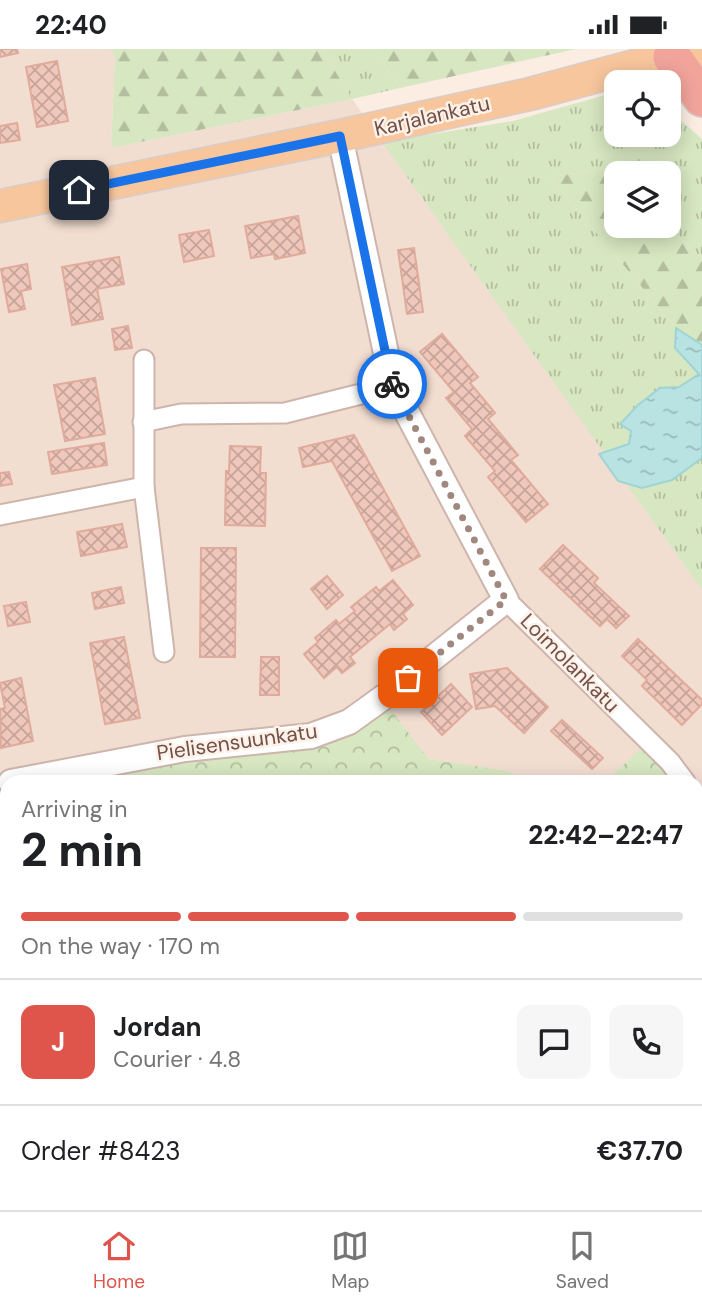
<!DOCTYPE html>
<html lang="en">
<head>
<meta charset="utf-8">
<style>
	body { margin:0; font-family:"DM Sans",sans-serif; background:#f6f6f6; color:#202124; height:100vh; display:flex; flex-direction:column; font-size:26px; white-space:nowrap }
	* { box-sizing:border-box; margin:0 }
	p { font-size:23px; color:#757577 }
	.icon { flex:none; width:38px; height:38px; fill:none; stroke:currentColor; stroke-width:2; stroke-linecap:round; stroke-linejoin:round }
	.map { position:relative; flex:1; overflow:hidden }
	.drawer { position:absolute; left:0px; top:726px; width:704px; height:436px; display:flex; flex-direction:column; background:#fff; border-radius:21px 21px 0 0; box-shadow:0 4px 18px #0003 }
	.drawer>* { flex:none }
	.tools { position:absolute; left:604px; top:21px; display:grid; gap:14px }
	.tools a { display:grid; place-items:center; width:77px; height:77px; border-radius:14px; background:#fff; box-shadow:0 4px 18px #0003; font-size:35px }
	.pin { position:absolute; display:grid; place-items:center; width:60px; height:60px; color:#fff; margin:-30px; border-radius:14px; box-shadow:0 4px 10px #0006 }
	.courier { position:absolute; display:grid; place-items:center; width:70px; height:70px; margin:-35px; border:5px solid #1a73e8; border-radius:50%; background:#fff; color:#222; box-shadow:0 2px 9px #0007 }
	.overview em { font-style:normal; font-weight:800 }
	.overview div { display:flex; flex-direction:column-reverse }
	.overview { display:flex; align-items:center; justify-content:space-between; height:119px; padding:0 21px }
	h1 { font-size:46px; font-weight:800; line-height:52px }
	.bar { display:grid; grid-template-columns:repeat(4,1fr); gap:10px 7px; align-content:center; height:84px; padding:0 21px }
	.bar i { height:9px; border-radius:5px; background:#e0e0e0 }
	.bar .current { background:#df554c }
	.bar p { grid-column:span 4 }
	.line { display:flex; align-items:center; gap:18px; padding:0 21px; border-top:2px solid #e0e0e0 }
	.line div { flex:1 }
	.round { display:grid; place-items:center; flex:none; width:74px; height:74px; border-radius:14px; background:#f6f6f6 }
	.status { display:flex; justify-content:space-between; align-items:center; height:49px; padding:0 35px; background:#fff; direction:ltr }
	.status svg { height:19px; fill:currentColor }
	.tabs { display:flex; justify-content:space-around; align-items:center; height:98px; border-top:2px solid #e0e0e0; background:#fff; font-size:19px; color:#757577 }
	.tabs a { display:grid; justify-items:center; gap:4px }
	.tabs .current { color:#df554c }
	.map>svg:first-child { display:block }
	.residential { fill:#f2ddd1 }
	.grass { fill:url(#grass-tufts) }
	.forest { fill:url(#forest-firs) }
	.park { fill:url(#park-crowns) }
	.water { fill:url(#water-ripples); stroke:#9ed4d3; stroke-width:2 }
	.building { fill:url(#building-cross-hatch); stroke:#e0ab9c; stroke-width:2 }
	.lines { fill:none; stroke-linecap:round; stroke-linejoin:round }
	.minor-casing { stroke:#cdb5ac; stroke-width:23 }
	.tertiary-casing { stroke:#cdb5ac; stroke-width:28 }
	.primary-casing { stroke:#d7cecc; stroke-width:35 }
	.motorway-casing { stroke:#d7cecc; stroke-width:40 }
	.minor { stroke:#fff; stroke-width:19 }
	.tertiary { stroke:#fff; stroke-width:24 }
	.primary { stroke:#f7c69d; stroke-width:32 }
	.motorway { stroke:#f2a49b; stroke-width:37 }
	.done { stroke:#a1887f; stroke-width:7; stroke-dasharray:0 12.6 }
	.route { stroke:#1a73e8; stroke-width:9 }
	.labels { text-anchor:middle; stroke-width:5; stroke-linejoin:round; paint-order:stroke }
	.street-label { font-size:21px; fill:#71514a; stroke:#fef1e7 }
</style>
</head>
<body>
<div class="status"><b>22:40</b><svg viewBox="0 0 49 12"><path d="M0 12V9h3v3zM5 12V6h3v6zM10 12V3h3v9zM15 12V0h3v12zM26 1h20v11H26zM47 4h2v5h-2z"/></svg></div>
<div class="map">
<svg width="702" height="1161" viewBox="0 0 702 1161">
	<defs>
		<pattern id="grass-tufts" width="24" height="20" patternUnits="userSpaceOnUse" patternTransform="scale(1.75)"><rect width="24" height="20" fill="#d7e7c1"/><path d="M3 7l-1-3M5 7V3M7 7l1-3M15 17l-1-3M17 17v-4M19 17l1-3" fill="none" stroke="#b3be9f"/></pattern>
		<pattern id="forest-firs" width="22" height="20" patternUnits="userSpaceOnUse" patternTransform="scale(1.75)"><rect width="22" height="20" fill="#d7e7c1"/><path d="M5 1l3.5 6h-7zM16 11l3.5 6h-7z" fill="#b3be9f"/></pattern>
		<pattern id="park-crowns" width="20" height="18" patternUnits="userSpaceOnUse" patternTransform="scale(1.75)"><rect width="20" height="18" fill="#d7e7c1"/><path d="M2 6a3 3 0 1 1 6 0M12 15a3 3 0 1 1 6 0" fill="none" stroke="#b3be9f"/></pattern>
		<pattern id="water-ripples" width="26" height="14" patternUnits="userSpaceOnUse" patternTransform="scale(1.75)"><rect width="26" height="14" fill="#b8e3e2"/><path d="M2 4q2-2 4 0t4 0M15 11q2-2 4 0t4 0" fill="none" stroke="#9abab9"/></pattern>
		<pattern id="building-cross-hatch" width="8" height="8" patternUnits="userSpaceOnUse" patternTransform="scale(1.75)"><rect width="8" height="8" fill="#efc7bb"/><path d="M0 0l8 8M0 8l8-8" fill="none" stroke="#c6a49a"/></pattern>
	</defs>
	<rect width="100%" height="100%" fill="#fbede2"/>
	<path class="residential" d="M0,0H110L115,7L111,99L352,50L702,541V760L697,752L696,733H682L648,694L605,733H527L508,722L429,710L383,652L353,675L7,733V1155H83L82,1161H0Z"/>
	<g class="grass">
		<path d="M322,0H374L400,39L352,50Z"/>
		<path d="M616,43V86H668L669,61L702,90V210L668,177V124H616V126L609,119L550,128L676,279L702,296V541L382,93L513,72Z"/>
	</g>
	<g class="forest">
		<path d="M110,0H322L352,50L111,99L115,7Z"/>
		<path d="M374,0H576L400,39Z"/>
		<path d="M609,119L616,126V177H668L702,210V296L676,279L550,128Z"/>
	</g>
	<g class="park">
		<path d="M383,651L429,710L508,722L527,733H66L269,697Z"/>
		<path d="M647,694L682,733H605Z"/>
		<path d="M697,752L702,760V1161H82L83,1155H696Z"/>
	</g>
	<path class="water" d="M676,279L702,296V409L672,431L642,439L618,432L599,405L629,395L631,382L620,375L638,356L660,339L679,338L699,325L675,299Z"/>
	<g class="building">
		<path d="M0,0H17L18,4L0,8Z"/>
		<path d="M57,12L68,72L37,78L26,18Z"/>
		<path d="M17,74L20,91L0,94V77Z"/>
		<path d="M298,167L305,204L275,210L274,205L251,209L245,177Z"/>
		<path d="M209,181L214,207L184,213L179,186Z"/>
		<path d="M414,199L423,263L407,265L398,201Z"/>
		<path d="M119,208L124,235L97,240L103,270L72,276L62,218Z"/>
		<path d="M27,215L31,240L21,242L25,260L9,263L1,220Z"/>
		<path d="M128,277L132,299L115,301L112,280Z"/>
		<path d="M442,285L478,328L470,334L495,364L488,370L518,406L511,411L548,455L526,473L488,428L495,422L465,387L472,380L446,349L454,343L420,303Z"/>
		<path d="M95,329L105,385L65,392L54,336Z"/>
		<path d="M354,386L420,507L392,522L332,412L303,418L299,399Z"/>
		<path d="M104,394L107,416L52,425L48,403Z"/>
		<path d="M230,397L261,398L260,424H266L265,477L225,476L226,422H229Z"/>
		<path d="M9,423L12,435L0,437V424Z"/>
		<path d="M122,475L127,498L81,507L77,483Z"/>
		<path d="M563,496L598,529L594,534L629,567L616,579L607,570L600,577L540,520Z"/>
		<path d="M201,499H236L235,608H200Z"/>
		<path d="M327,527L343,546L327,560L311,540Z"/>
		<path d="M393,531L413,556L403,565L407,570L394,581L390,575L350,608L355,614L342,624L337,618L324,629L304,605L318,593L315,589L336,571L339,575L355,562L351,558L376,538L379,542Z"/>
		<path d="M121,538L124,554L95,560L92,544Z"/>
		<path d="M26,553L30,573L8,577L4,557Z"/>
		<path d="M124,588L140,669L105,675L90,594Z"/>
		<path d="M638,590L702,651V655L682,676L642,637L647,631L622,607Z"/>
		<path d="M261,608H279V646H260Z"/>
		<path d="M507,619L548,658L524,684L495,657L476,660L470,625Z"/>
		<path d="M21,629L33,692L1,699L0,660L5,659L0,634Z"/>
		<path d="M451,635L472,658L442,686L421,663Z"/>
		<path d="M562,671L603,709L592,720L551,682Z"/>
	</g>
	<g class="lines">
		<g class="minor-casing">
			<g id="minor">
				<path d="M143,373L181,365L285,364L393,337"/>
				<path d="M144,438L164,603"/>
				<path d="M0,466L144,438V311"/>
				<path d="M506,551L670,713L685,733"/>
				<path d="M696,748L702,755"/>
				<path d="M54,1161V1155"/>
			</g>
		</g>
		<g class="tertiary-casing">
			<path id="tertiary" d="M11,733L185,700L311,687L349,673L388,645L506,551L393,337L340,87"/>
		</g>
		<g class="primary-casing">
			<path id="primary" d="M0,157L340,87L530,45L698,0"/>
		</g>
		<g class="motorway-casing">
			<path id="motorway" d="M672,8L702,49"/>
		</g>
		<use href="#minor" class="minor"/>
		<use href="#tertiary" class="tertiary"/>
		<use href="#primary" class="primary"/>
		<use href="#motorway" class="motorway"/>
	</g>
	<g class="lines">
		<path class="done" d="M392,335L506,551L408,629"/>
		<path class="route" d="M79,141L340,87L392,335"/>
	</g>
	<g class="labels">
		<g class="street-label">
			<text transform="translate(432 67) rotate(-13)" y="7">Karjalankatu</text>
			<text transform="translate(570 614) rotate(45)" y="7">Loimolankatu</text>
			<text transform="translate(237 693) rotate(-8)" y="7">Pielisensuunkatu</text>
		</g>
	</g>
</svg>
<div class="tools">
<a><svg class="icon" aria-label="locate" viewBox="0 0 24 24"><circle cx="12" cy="12" r="6"/><path d="M12 2v4M12 18v4M2 12h4M18 12h4"/></svg></a>
<a><svg class="icon" aria-label="layers" viewBox="0 0 24 24"><path d="M12 4l9 5-9 5-9-5zM3 14l9 5 9-5"/></svg></a>
</div>
<div class="pin" style="left:408px;top:629px;background:#ea580c"><svg class="icon" aria-label="bag" viewBox="0 0 24 24"><path d="M5 8h14l-1 12H6zM9 8a3 3 0 0 1 6 0"/></svg></div>
<div class="pin" style="left:79px;top:141px;background:#1f2937"><svg class="icon" aria-label="home" viewBox="0 0 24 24"><path d="M3 11l9-7 9 7M6 9v11h12V9"/></svg></div>
<div class="courier" style="left:392px;top:335px"><svg class="icon" aria-label="bike" viewBox="0 0 24 24"><circle cx="6" cy="16" r="4"/><circle cx="18" cy="16" r="4"/><path d="M6 16l4-8h5l3 8M10 8l3 8H6M13 5h3"/></svg></div>
<section class="drawer">
<div class="overview"><div><h1>2 min</h1><p>Arriving in</p></div><em>22:42–22:47</em></div>
<div class="bar"><i class="current"></i><i class="current"></i><i class="current"></i><i></i><p>On the way · 170 m</p></div>
<div class="line" style="height:126px"><b class="round" style="background:#df554c;color:#fff">J</b><div><b>Jordan</b><p>Courier · 4.8</p></div><a class="round"><svg class="icon" aria-label="chat" viewBox="0 0 24 24"><path d="M4 5h16v11H9l-5 4z"/></svg></a><a class="round"><svg class="icon" aria-label="phone" viewBox="0 0 24 24"><path d="M5 4h4l2 5-3 2q2 4 5 5l2-3 5 2v4C11 20 4 13 5 4z"/></svg></a></div>
<div class="line" style="height:91px"><div>Order #8423</div><b>€37.70</b></div>
</section>
</div>
<nav class="tabs">
<a class="current"><svg class="icon" aria-label="home" viewBox="0 0 24 24"><path d="M3 11l9-7 9 7M6 9v11h12V9"/></svg>Home</a>
<a><svg class="icon" aria-label="map" viewBox="0 0 24 24"><path d="M3 6l6-2 6 2 6-2v14l-6 2-6-2-6 2zM9 4v14M15 6v14"/></svg>Map</a>
<a><svg class="icon" aria-label="saved" viewBox="0 0 24 24"><path d="M7 4h10v16l-5-4-5 4z"/></svg>Saved</a>
</nav>
</body>
</html>
